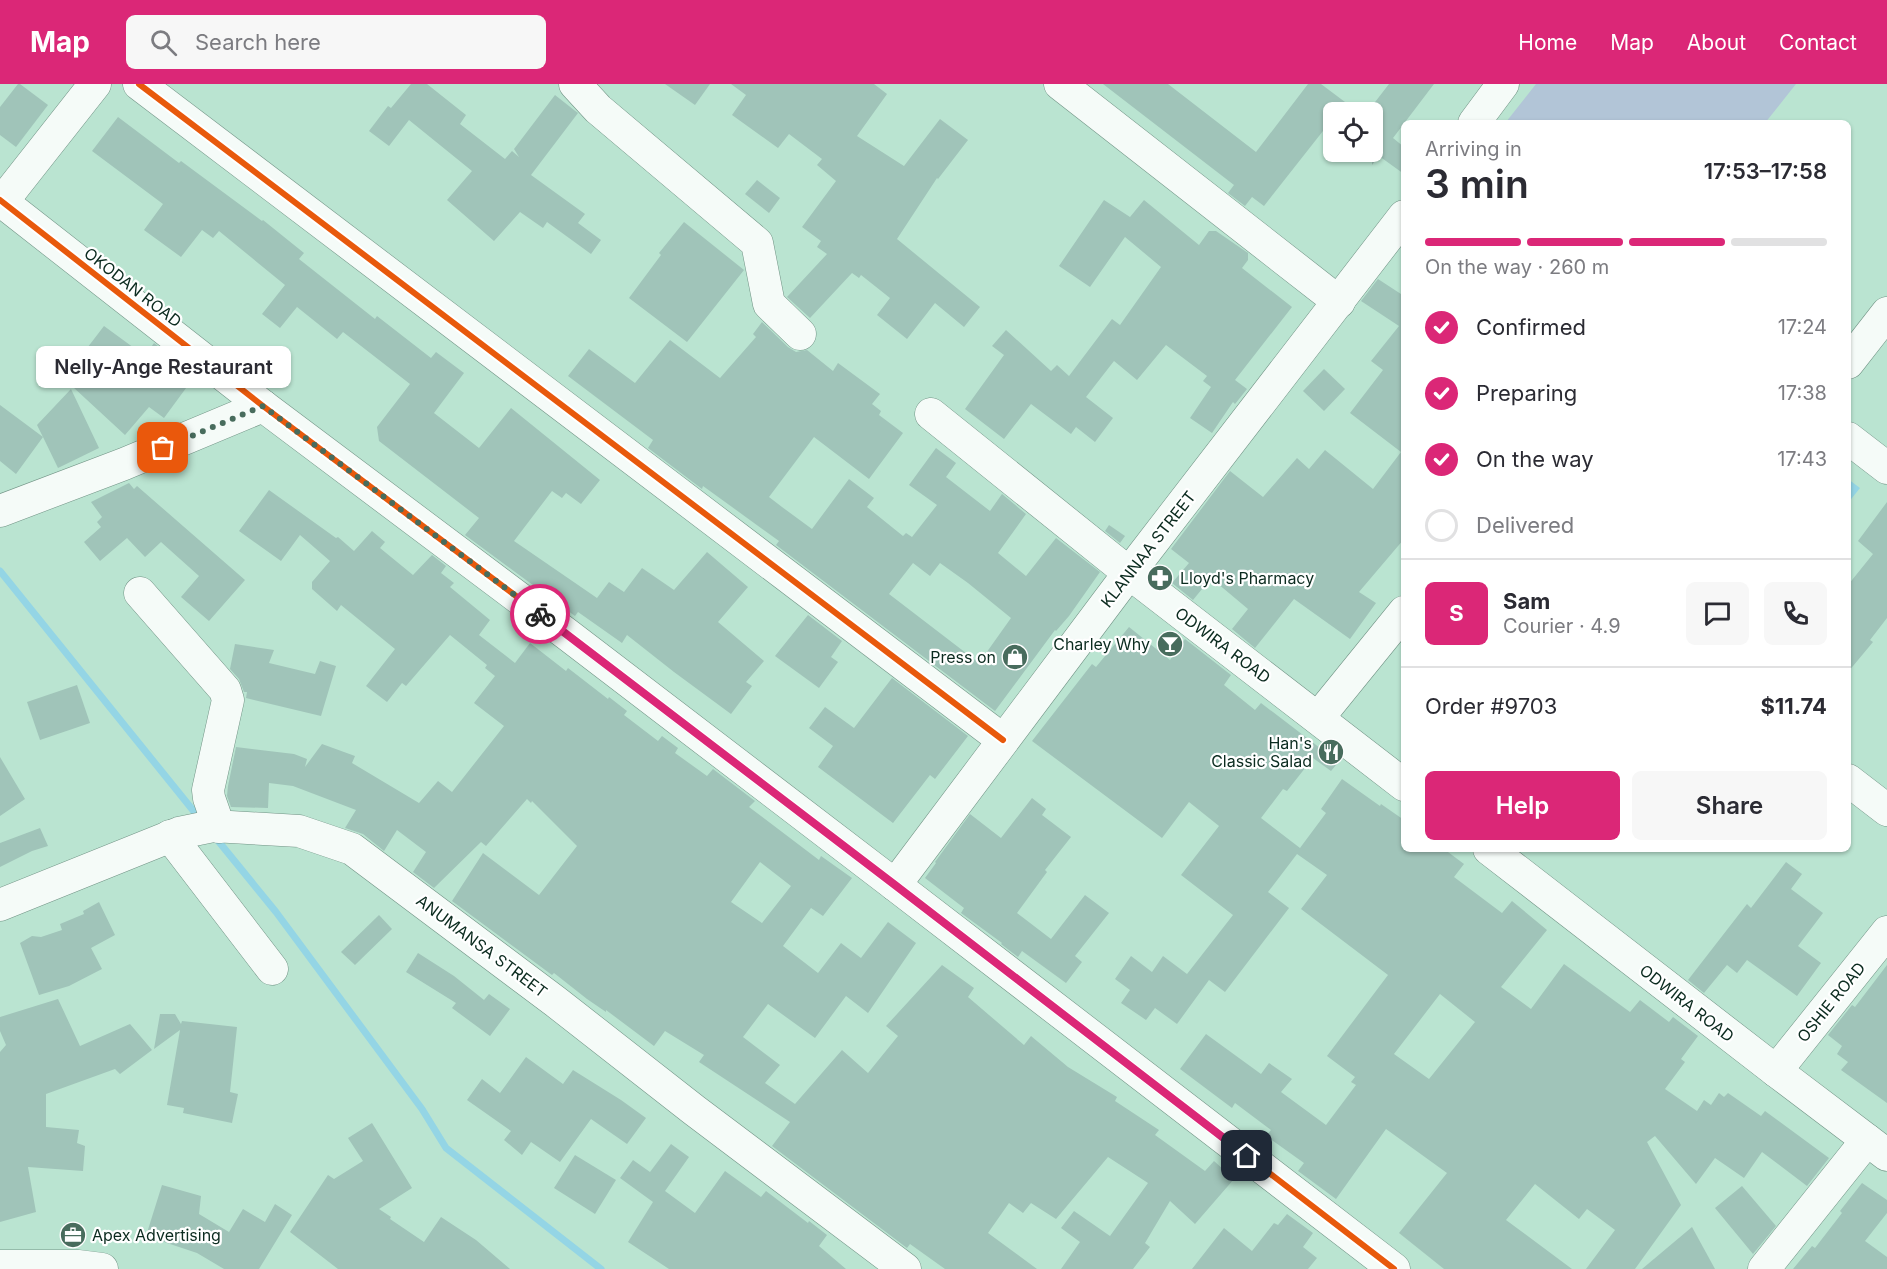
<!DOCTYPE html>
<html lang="en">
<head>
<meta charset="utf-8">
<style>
	body { margin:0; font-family:Inter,sans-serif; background:#f7f7f7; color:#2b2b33; height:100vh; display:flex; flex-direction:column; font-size:22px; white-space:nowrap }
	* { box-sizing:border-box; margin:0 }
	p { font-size:20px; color:#7c7c81 }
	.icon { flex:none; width:33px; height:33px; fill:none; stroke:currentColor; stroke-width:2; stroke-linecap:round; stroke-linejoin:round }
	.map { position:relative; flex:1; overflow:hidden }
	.details { position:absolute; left:1401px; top:36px; width:450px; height:732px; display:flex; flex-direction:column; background:#fff; border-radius:9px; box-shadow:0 2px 4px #0004 }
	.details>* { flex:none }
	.controls { position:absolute; left:1323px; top:18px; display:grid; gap:12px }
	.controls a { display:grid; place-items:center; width:60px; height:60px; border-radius:9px; background:#fff; box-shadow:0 2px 4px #0004; font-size:30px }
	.pin { position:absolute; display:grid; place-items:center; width:51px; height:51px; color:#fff; margin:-26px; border-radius:12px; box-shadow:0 3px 9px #0006 }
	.courier { position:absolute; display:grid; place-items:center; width:60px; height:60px; margin:-30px; border:4px solid #db2777; border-radius:50%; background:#fff; color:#222; box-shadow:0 2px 8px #0007 }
	.bubble { position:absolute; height:42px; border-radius:9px; background:#fff; box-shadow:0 2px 4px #0004; font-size:20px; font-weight:600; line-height:42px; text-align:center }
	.summary em { font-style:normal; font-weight:600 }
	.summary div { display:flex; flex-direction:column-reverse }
	.summary { display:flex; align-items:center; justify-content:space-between; height:102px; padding:0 24px }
	h1 { font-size:39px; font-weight:600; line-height:45px }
	.bar { display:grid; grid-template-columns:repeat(4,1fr); gap:9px 6px; align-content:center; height:72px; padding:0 24px }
	.bar i { height:8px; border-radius:4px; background:#e1e1e2 }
	.bar .active { background:#db2777 }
	.bar p { grid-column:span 4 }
	.line { display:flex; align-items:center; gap:15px; padding:0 24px; border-top:2px solid #e1e1e2 }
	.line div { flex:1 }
	.round { display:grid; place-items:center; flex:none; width:63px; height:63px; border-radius:9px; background:#f7f7f7 }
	ol { padding:0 24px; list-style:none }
	li { display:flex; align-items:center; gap:18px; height:66px }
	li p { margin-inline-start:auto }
	li .icon { padding:6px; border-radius:50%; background:#db2777; color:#fff; stroke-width:4 }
	li:last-child { color:#7c7c81 }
	li i { width:33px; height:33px; border:3px solid #e1e1e2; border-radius:50% }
	.button { display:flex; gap:12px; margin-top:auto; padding:12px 24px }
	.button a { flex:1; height:69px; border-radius:9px; background:#db2777; color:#fff; font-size:24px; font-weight:600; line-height:69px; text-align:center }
	.button a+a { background:#f7f7f7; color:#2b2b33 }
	header { display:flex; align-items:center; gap:36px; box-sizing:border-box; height:84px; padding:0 30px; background:#db2777; color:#fff }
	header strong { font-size:28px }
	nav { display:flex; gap:33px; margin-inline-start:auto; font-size:21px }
	.search { width:420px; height:54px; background:#f7f7f7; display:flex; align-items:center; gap:15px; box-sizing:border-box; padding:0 21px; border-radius:9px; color:#7c7c81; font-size:22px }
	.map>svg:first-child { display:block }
	.green { fill:#b2c5d7 }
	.water { fill:#94d5e5 }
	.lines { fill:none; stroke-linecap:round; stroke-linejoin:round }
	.stream { stroke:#94d5e5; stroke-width:7 }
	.building { fill:#a0c4b9; fill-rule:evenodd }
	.minor-casing { stroke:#719385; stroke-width:33 }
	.minor { stroke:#f5fbf8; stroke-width:32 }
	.cycleway-casing { stroke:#fff; stroke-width:10 }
	.cycleway { stroke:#e8590c; stroke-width:6 }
	.done { stroke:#486c5d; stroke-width:6; stroke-dasharray:0 10.8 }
	.route { stroke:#db2777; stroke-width:8 }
	.labels { text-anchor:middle; stroke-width:4.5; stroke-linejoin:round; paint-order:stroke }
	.street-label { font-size:16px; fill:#0b2b1f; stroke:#fff }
	.poi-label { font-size:16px; fill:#0b2b1f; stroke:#fff; text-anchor:end }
</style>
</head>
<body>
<header>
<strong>Map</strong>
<div class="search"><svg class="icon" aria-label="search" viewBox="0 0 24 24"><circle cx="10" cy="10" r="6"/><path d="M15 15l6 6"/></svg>Search here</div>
<nav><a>Home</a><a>Map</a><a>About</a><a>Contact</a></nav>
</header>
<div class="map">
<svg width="1887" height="1185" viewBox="0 0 1887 1185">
	<rect width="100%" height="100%" fill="#bae4d1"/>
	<path class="green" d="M1536,0H1796L1765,39H1508L1506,38Z"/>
	<path class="water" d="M1848,395L1860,404L1848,419Z"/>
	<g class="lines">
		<g class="stream">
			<path d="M0,487L200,735"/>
			<path d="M215,753L276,828L422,1025L446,1064L601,1185"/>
		</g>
	</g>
	<g class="building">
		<path d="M18,0H20L48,21L16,63L0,51V23Z"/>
		<path d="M411,0H427L466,31L460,40L505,75L512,67L519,73L514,65L555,11L574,26L578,29L531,91L585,130L578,139L601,156L591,170L547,138L543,144L520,128L494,157L447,116L472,87L409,36L389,62L369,47L388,22L391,24Z"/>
		<path d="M665,0H710L695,21Z"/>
		<path d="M731,0H874L887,10L857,52L904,82L940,35L968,56L938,95L937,94L897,155L980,223L964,243L935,219L907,255L877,231L890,214L861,191L859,194L852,189L810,234L787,213L827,170L817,163L821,157L802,143L836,97L817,81L822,75L789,50L778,64L732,31L746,11Z"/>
		<path d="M1103,0H1168L1256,68L1308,0H1321L1345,18L1337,28H1334V33L1264,122L1252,113L1245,122L1228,109L1234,101Z"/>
		<path d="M1389,0H1434L1393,54L1404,63V90L1379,72L1372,81V22Z"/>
		<path d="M118,33L179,79L181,77L262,137L263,136L304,169L299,175L375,235L377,232L431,274L436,268L464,289L434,329L479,364L511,324L600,396L581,420L566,409L562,414L552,407L514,457L597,514L609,498L624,508L642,484L674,506L707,468L748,503L718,538L764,577L746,598L752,602L731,630L674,588L627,551L622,559L578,528L575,532L465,451L479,434L379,357L377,343L410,300L343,248L337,255L297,223L280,244L262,230L285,201L219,147L213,154L202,146L181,173L144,146L163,120L92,67Z"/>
		<path d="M757,96L780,114L769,129L745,110Z"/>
		<path d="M1104,116L1130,133L1144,116L1199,161L1209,147H1216L1248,169V176L1242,184L1292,223L1235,296L1247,305L1235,320L1233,318L1212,349L1190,334L1211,303L1203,297L1207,292L1166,261L1137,296L1114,277L1086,313L1113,334L1095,358L1076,343L1071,350L1031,320L1004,355L965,325L1004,271L992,262L1006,246L1051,287L1057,281L1069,292L1112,235L1120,241L1161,183L1125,153L1090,203L1059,182Z"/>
		<path d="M684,138L744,186L687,258L629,214L661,171L659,169Z"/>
		<path d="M1378,195L1404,212V455L1359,508L1376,519L1350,555L1294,515L1255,564L1232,545L1248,525L1211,494L1193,516L1172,499L1189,479L1171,465L1230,387L1263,413L1297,374L1309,385L1325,366L1373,405L1401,368L1350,329L1383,286L1371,277L1399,242L1361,217Z"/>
		<path d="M762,238L788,263L796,268L807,266L833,287L838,279L880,310L872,320L881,327L879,331L903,349L869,395L814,353L769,413L782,423L812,445L849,395L874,414L867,423L903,452L906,449L912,453L937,421L909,401L936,364L956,379L946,393L990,427L1002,410L1026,430L998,469L1026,492L1056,454L1100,488L1069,532L1056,547L1055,546L995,627L776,461L779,457L703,402L702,405L648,364L653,356L568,292L589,265L635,299L670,256L720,294L756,253L753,250ZM913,479L930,492L940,479L968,499L1011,534L979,579L889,510Z"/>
		<path d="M104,242L145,272L154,259L199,295L193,303L189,300L164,334L149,323L125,351L73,303L93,281L81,272Z"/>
		<path d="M1324,285L1345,305L1324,327L1303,307Z"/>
		<path d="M71,305L99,364L58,384L43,353L16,390L0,377V321L43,353L37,341Z"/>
		<path d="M129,399L134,405L137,402L245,496L209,537L181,513L199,492L161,458L145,473L127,454L100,477L84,458L101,443L97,438L102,433L91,418Z"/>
		<path d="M269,406L336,454L338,453L354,467L372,447L385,458L380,464L413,491L432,471L446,482L441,489L454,499L450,503L490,536L479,551L515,579L530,559L566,587L568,584L608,615L609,613L627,627L624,631L658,657L662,652L678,664L675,669L707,692L713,685L755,717L749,723L819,776L821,772L852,794L823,832L811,824L783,862L818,889L841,859L861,874L888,838L916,859L868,929L846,912L815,954L768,920L743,953L780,981L765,999L795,1020L842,966L868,989L898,952L886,942L942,881L974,904L968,913L1024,961L1031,952L1068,983L1117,1013L1115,1017L1159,1046L1155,1051L1205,1087L1214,1077L1234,1095L1195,1140L1170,1117L1145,1159L1150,1163L1133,1185H1061L1080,1158L1061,1144L1074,1127L1110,1152L1148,1099L1108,1073L1056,1135L1031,1119L1023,1129L1009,1119L988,1149L1037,1185H945L910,1160L907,1164L772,1062L790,1038L699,978L704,971L665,947L654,962L606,926V928L587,915L554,889L552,891L452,817L483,769L539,811L577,762L532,717L531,719L527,715L486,762L481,758L434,804L413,788L426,768L397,746L384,767L363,750L345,744L356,726L293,702L269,699L268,724L231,723L227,712L228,702L236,663L294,670L307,675L305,683L322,660L355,672L352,679L419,719L438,697L452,708L504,642L474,619L495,592L485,584L487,581L450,551L406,602L402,599L387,618L366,602L395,565L341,521L337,527L312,505V498L330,477L300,451L281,477L239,447ZM760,778L791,802L762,839L731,818Z"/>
		<path d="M1887,418V534L1870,556L1873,558L1848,588V501L1873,470L1858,457Z"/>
		<path d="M1109,441L1125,452L1120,459L1105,447Z"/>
		<path d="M808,531L842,557L831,573L838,578L819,604L775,572Z"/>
		<path d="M1129,543L1170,576L1185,555L1231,591L1224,601L1255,626L1261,619L1320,664L1322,661L1341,675L1331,687L1313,674L1287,707L1283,705L1261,734L1300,764L1326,729L1321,725L1342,695L1380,722L1381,720L1404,736V765H1444L1464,780L1454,793L1502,829L1512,817L1547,846L1501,903L1531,925L1564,880L1630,928L1640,916L1669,938L1673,933L1698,952L1681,975L1685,978L1665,1005L1697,1027L1704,1016L1711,1021L1719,1009L1724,1013L1728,1009L1761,1032L1765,1027L1829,1074L1807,1102L1762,1068L1744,1094L1715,1074L1696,1100L1655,1052L1647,1058L1681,1121L1635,1185H1586L1615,1146L1587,1125L1579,1135L1535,1100L1506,1136L1572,1185H1444L1399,1149L1447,1089L1386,1045L1336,1115L1298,1087L1304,1079L1266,1052L1271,1046L1235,1019L1232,1024L1180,985L1206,950L1261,990L1269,979L1292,995L1281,1008L1326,1041L1356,1001L1351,998L1355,993L1327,972L1388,891L1301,825L1327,791L1297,770L1268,808L1289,824L1225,908L1209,896L1177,940L1155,924L1146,936L1121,919L1130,906L1115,895L1131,872L1152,888L1163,872L1187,890L1233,831L1181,791L1219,742L1189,718L1162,754L1032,657L1092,580L1096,583ZM1440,910L1475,938L1429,995L1394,970Z"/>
		<path d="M235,560L274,566L269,579L315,590L320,577L336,582L321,632L246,614L247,608H244L239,595L230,585Z"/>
		<path d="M892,594L968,652L935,695L930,691L893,739L818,683L833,662L809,644L825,623L854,644Z"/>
		<path d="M77,601L90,639L40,656L27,618Z"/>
		<path d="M0,673L25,715L0,732Z"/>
		<path d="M1032,714L1046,725L1042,731L1071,753L1045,786L1047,788L1017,829L1051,855L1085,811L1109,829L1075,872L1082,878L1066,899L1022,867L1018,873L1001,860L1002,859L961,829L964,824L925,794L936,779L935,778L970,730L1001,754Z"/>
		<path d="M40,744L48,762L32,767L0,783V759Z"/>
		<path d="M1786,778L1802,790L1791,805L1823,829L1798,862L1821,879L1797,912L1747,876L1737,889L1727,881L1704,909L1688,896L1747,820L1751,824Z"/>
		<path d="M99,818L115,851L91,864L102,885L69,902L39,911L20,859L32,852L41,853L62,846L60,840L84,830L83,827Z"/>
		<path d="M379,831L392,845L355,881L341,868Z"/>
		<path d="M418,869L454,892L484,916L489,910L510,925L490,952L452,924L456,919L406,888Z"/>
		<path d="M1887,881V1019L1841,986L1848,978L1837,970L1842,962L1828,951L1852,921L1855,923Z"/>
		<path d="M58,915L80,962L130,940L152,966L120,990L115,985L46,1010V1043L79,1046L77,1059L85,1062L83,1087L28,1083L36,1128L0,1138V968L6,961L0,947V933Z"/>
		<path d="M160,930H175L181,940L182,937L237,943L230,1008L238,1010L232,1039L183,1029L184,1024L167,1021L180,946L154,965Z"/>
		<path d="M526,973L563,1000L573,986L621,1016L646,1034L627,1060L591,1035L560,1078L531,1058L522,1071L504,1056L511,1047L467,1016L482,995L500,1009Z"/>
		<path d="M372,1039L412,1104L379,1125L391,1133L390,1135L424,1158L441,1133L476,1156L510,1185H338L290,1148L328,1091L334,1095L363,1077L348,1054Z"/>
		<path d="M671,1060L689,1073L665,1107L695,1129L725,1087L761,1113L766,1107L808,1139L809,1137L827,1151L819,1162L846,1185H669L628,1158L653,1118L620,1094L633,1076L650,1088Z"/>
		<path d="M575,1071L616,1096L595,1130L554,1104Z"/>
		<path d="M1862,1099L1887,1116V1129L1865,1157L1887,1173V1185H1793L1812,1162L1815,1164L1842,1129L1840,1127Z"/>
		<path d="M162,1101L201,1112L199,1130L229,1148L243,1125L265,1138L275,1120L292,1131L259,1185H224L197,1169L146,1152Z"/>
		<path d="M1742,1102L1776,1142L1753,1170L1715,1124Z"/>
		<path d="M1287,1130L1313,1149L1303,1163L1317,1174L1308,1185H1192L1224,1144L1252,1167L1274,1139L1278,1141Z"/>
		<path d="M1692,1143L1715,1185H1642Z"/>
	</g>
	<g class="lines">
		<g class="minor-casing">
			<g id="minor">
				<path d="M139,0L1003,656"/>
				<path d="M575,0L598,25L757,159L769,220L800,250"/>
				<path d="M1060,0L1339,218"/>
				<path d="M1474,39L1503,0"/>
				<path d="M0,116L263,322L568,551L895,801L1394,1185"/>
				<path d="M2,118L95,0"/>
				<path d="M1848,279L1887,229"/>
				<path d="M931,330L1129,489L1404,701"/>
				<path d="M1848,354L1887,384"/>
				<path d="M0,427L124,380L263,322"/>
				<path d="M140,509L225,606L228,616L208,706L209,714L219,743"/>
				<path d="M1318,634L1404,528"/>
				<path d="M1848,696L1887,726"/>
				<path d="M170,752L272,885"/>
				<path d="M1489,765L1776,987L1887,1071"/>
				<path d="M895,801L1129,489L1404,132"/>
				<path d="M0,821L179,749L213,742L299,747L352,765L556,918L694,1026L905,1185"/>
				<path d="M1776,987L1887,848"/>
				<path d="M0,1182H78L102,1185"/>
				<path d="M1764,1185L1867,1056"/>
			</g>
		</g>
		<use href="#minor" class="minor"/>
		<g class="cycleway-casing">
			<g id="cycleway">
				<path d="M139,0L1003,656"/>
				<path d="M0,116L263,322L568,551L895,801L1394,1185"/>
			</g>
		</g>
		<use href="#cycleway" class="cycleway"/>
	</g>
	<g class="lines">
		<path class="done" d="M163,364L263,322L540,530"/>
		<path class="route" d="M540,530L895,801L1247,1072"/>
	</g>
	<defs>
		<g id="pharmacy-disc" transform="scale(1.35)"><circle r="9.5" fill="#486c5d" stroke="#fff"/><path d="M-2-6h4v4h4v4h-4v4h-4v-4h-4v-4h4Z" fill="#fff"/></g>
		<g id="bar-disc" transform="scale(1.35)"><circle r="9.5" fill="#486c5d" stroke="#fff"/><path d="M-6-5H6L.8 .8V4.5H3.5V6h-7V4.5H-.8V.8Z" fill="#fff"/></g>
		<g id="shop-disc" transform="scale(1.35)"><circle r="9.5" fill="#486c5d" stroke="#fff"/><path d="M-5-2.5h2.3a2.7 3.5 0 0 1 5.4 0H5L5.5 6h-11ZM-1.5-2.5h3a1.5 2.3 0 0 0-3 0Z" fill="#fff"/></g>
		<g id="restaurant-disc" transform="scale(1.35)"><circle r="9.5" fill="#486c5d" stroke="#fff"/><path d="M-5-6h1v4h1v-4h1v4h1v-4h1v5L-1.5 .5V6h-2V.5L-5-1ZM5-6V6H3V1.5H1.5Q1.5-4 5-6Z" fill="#fff"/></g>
		<g id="office-disc" transform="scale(1.35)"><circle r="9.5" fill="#486c5d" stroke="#fff"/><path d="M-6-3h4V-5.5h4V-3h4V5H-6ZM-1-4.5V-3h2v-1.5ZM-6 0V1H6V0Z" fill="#fff"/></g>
	</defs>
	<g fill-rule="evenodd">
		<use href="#pharmacy-disc" x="1160" y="494"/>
		<use href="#bar-disc" x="1170" y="560"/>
		<use href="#shop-disc" x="1015" y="573"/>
		<use href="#restaurant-disc" x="1331" y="668"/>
		<use href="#office-disc" x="73" y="1151"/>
	</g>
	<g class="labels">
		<g class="street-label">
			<text transform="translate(133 203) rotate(38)" y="6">OKODAN ROAD</text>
			<text transform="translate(1148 465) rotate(-52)" y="6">KLANNAA STREET</text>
			<text transform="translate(1223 561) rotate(37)" y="6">ODWIRA ROAD</text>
			<text transform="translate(482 862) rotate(37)" y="6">ANUMANSA STREET</text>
			<text transform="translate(1831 918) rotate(-51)" y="6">OSHIE ROAD</text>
			<text transform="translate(1687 919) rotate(38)" y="6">ODWIRA ROAD</text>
		</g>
		<g class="poi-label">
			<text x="1180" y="500" text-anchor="start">Lloyd's Pharmacy</text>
			<text x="1150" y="566">Charley Why</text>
			<text x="996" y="579">Press on</text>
			<text x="1312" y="665">Han's<tspan x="1312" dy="18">Classic Salad</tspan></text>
			<text x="92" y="1157" text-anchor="start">Apex Advertising</text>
		</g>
	</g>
</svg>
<div class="controls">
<a><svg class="icon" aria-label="locate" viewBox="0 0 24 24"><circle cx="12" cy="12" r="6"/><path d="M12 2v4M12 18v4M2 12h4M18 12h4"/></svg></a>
</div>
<div class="pin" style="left:163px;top:364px;background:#ea580c"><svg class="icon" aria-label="bag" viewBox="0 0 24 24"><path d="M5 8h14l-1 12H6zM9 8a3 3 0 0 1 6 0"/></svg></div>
<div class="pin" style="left:1247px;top:1072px;background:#1f2937"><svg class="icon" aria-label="home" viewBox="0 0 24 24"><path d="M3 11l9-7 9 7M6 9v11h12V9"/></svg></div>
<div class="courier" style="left:540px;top:530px"><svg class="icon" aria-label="bike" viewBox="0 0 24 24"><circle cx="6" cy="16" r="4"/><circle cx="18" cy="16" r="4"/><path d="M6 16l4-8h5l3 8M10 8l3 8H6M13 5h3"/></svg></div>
<div class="bubble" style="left:36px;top:262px;width:255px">Nelly-Ange Restaurant</div>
<section class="details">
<div class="summary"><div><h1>3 min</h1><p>Arriving in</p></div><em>17:53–17:58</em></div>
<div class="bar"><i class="active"></i><i class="active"></i><i class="active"></i><i></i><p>On the way · 260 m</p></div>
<ol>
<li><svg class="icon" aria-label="check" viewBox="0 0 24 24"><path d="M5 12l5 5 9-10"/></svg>Confirmed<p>17:24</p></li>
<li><svg class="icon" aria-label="check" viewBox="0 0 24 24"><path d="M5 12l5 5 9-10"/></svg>Preparing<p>17:38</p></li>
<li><svg class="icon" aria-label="check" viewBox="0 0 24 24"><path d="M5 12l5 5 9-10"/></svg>On the way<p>17:43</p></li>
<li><i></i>Delivered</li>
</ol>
<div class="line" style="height:108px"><b class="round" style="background:#db2777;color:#fff">S</b><div><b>Sam</b><p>Courier · 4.9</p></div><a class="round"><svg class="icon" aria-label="chat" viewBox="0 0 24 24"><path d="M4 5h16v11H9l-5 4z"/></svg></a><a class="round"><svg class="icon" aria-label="phone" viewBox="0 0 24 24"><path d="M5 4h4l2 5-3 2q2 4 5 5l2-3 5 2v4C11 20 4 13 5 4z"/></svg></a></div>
<div class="line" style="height:78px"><div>Order #9703</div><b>$11.74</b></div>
<div class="button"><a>Help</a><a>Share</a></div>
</section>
</div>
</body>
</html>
